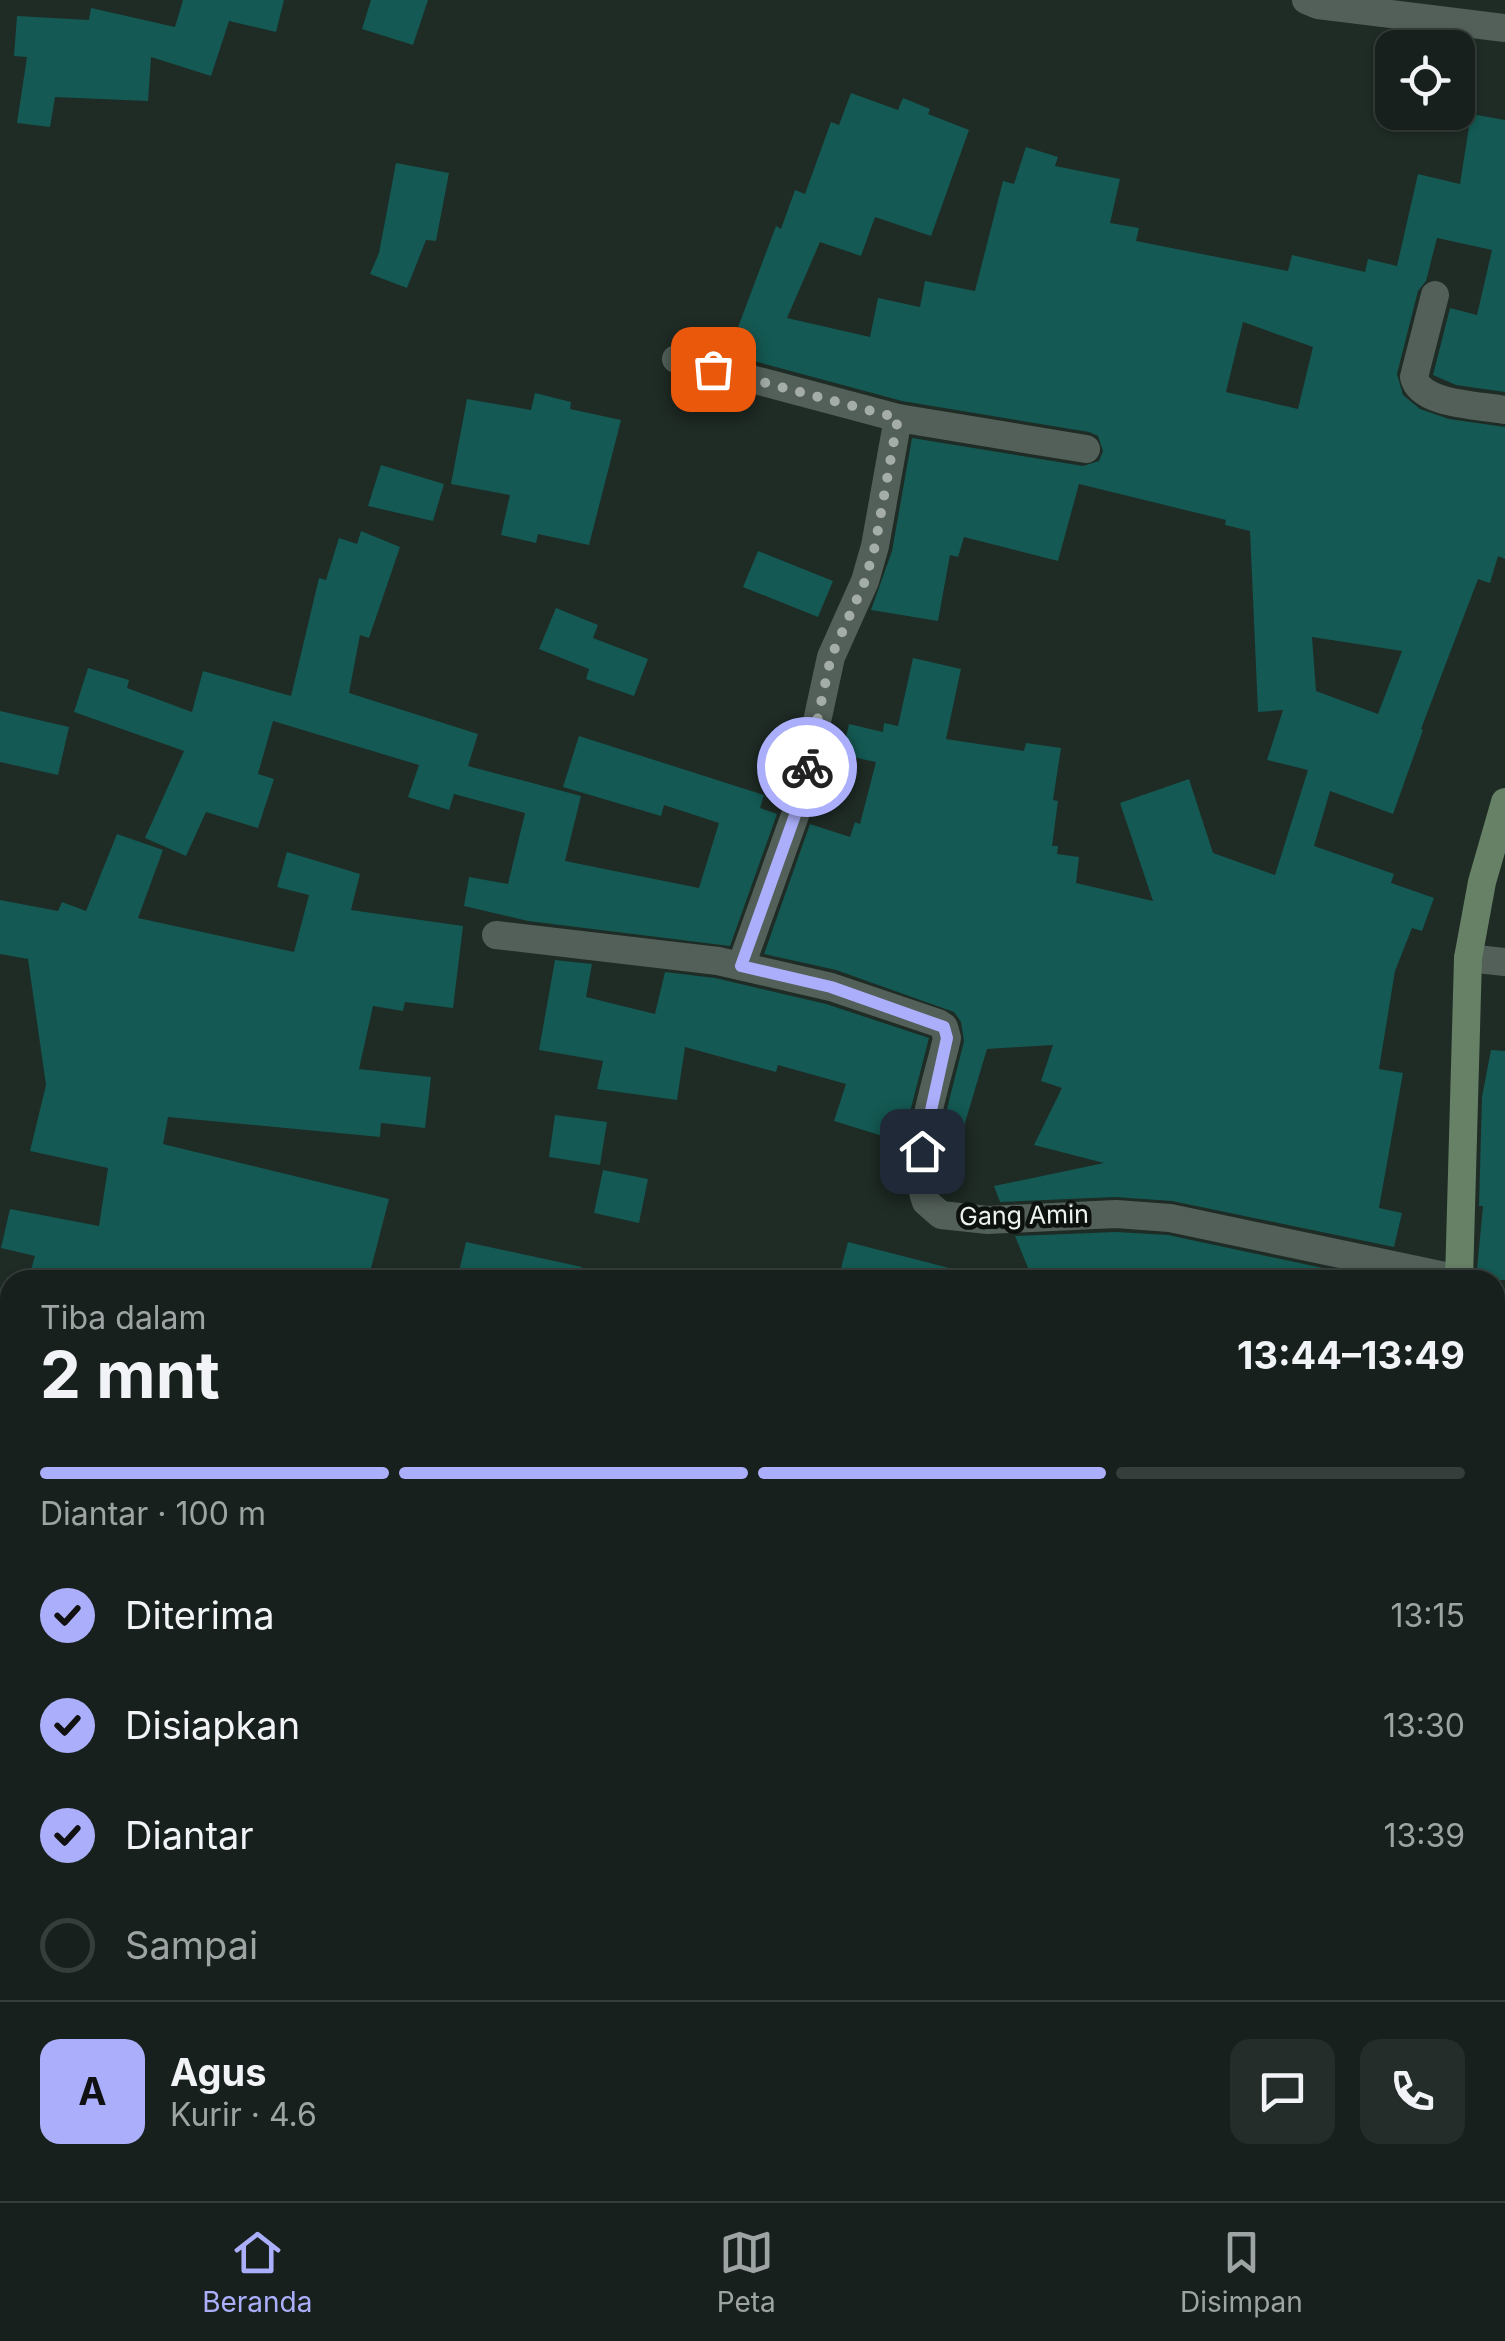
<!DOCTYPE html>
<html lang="id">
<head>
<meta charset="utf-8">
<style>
	body { margin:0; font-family:Inter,sans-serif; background:#242d29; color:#f1f3f6; height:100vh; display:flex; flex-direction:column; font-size:38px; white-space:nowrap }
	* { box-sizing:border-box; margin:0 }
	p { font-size:32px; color:#9ea3a3 }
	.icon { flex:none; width:55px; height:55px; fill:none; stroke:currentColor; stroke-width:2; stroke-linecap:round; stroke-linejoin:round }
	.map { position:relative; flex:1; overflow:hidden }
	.drawer { position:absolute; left:0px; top:1270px; width:1505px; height:932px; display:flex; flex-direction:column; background:#17201c; border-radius:30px 30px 0 0; box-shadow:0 2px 8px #0004,0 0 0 2px #363e3b }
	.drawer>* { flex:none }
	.buttons { position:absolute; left:1375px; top:30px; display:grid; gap:20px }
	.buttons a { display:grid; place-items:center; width:100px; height:100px; border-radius:20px; background:#17201c; box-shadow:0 2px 8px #0004,0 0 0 2px #363e3b; font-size:50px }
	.pin { position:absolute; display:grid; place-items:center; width:85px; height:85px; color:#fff; margin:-42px; border-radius:20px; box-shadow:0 5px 15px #0006 }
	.courier { position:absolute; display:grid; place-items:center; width:100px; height:100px; margin:-50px; border:8px solid #abaffb; border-radius:50%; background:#fff; color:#222; box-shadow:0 2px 12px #0007 }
	.headline em { font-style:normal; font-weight:700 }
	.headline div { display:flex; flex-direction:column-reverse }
	.headline { display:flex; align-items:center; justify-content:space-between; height:170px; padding:0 40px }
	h1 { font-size:65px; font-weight:700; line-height:75px }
	.bar { display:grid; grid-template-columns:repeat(4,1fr); gap:15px 10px; align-content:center; height:120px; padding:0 40px }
	.bar i { height:12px; border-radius:8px; background:#363e3b }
	.bar .current { background:#abaffb }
	.bar p { grid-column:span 4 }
	.line { display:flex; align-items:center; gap:25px; padding:0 40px; border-top:2px solid #363e3b }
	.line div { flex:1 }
	.round { display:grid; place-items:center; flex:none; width:105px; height:105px; border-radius:20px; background:#242d29 }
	ol { padding:0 40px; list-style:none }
	li { display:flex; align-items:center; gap:30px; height:110px }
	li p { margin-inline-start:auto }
	li .icon { padding:10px; border-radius:50%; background:#abaffb; color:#111; stroke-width:4 }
	li:last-child { color:#9ea3a3 }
	li i { width:55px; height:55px; border:5px solid #363e3b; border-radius:50% }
	.dock { display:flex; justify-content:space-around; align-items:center; height:140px; border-top:2px solid #363e3b; background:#17201c; font-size:28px; color:#9ea3a3 }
	.dock a { display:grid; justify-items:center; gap:5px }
	.dock .current { color:#abaffb }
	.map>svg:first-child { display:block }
	.building { fill:#145953; fill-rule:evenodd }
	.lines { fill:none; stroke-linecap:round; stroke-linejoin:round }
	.minor { stroke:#536059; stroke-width:28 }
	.secondary { stroke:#668166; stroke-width:28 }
	.done { stroke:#a4ada8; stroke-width:10; stroke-dasharray:0 18 }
	.route { stroke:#abaffb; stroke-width:12 }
	.labels { text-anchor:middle; stroke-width:9; stroke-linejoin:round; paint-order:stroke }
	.street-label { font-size:25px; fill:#ecf3ef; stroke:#0d120f }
</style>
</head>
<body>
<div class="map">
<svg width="1505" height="2201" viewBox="0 0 1505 2201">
	<rect width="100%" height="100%" fill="#1f2b25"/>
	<g class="building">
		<path d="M183,0H284L276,32L229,21L211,76L151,57L148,101L55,97L50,127L17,123L27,57L14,56L17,16L89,20L91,8L175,27Z"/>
		<path d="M371,0H428L413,45L362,29Z"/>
		<path d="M851,93L898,110L903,98L930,109L928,114L969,130L931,236L875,217L861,256L820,242L787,318L870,337L878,298L920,307L925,281L975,291L1003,181L1014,184L1026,147L1058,157L1055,166L1120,179L1110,223L1139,228L1136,241L1288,271L1292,255L1365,272L1368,259L1397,266L1418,174L1460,184L1471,114L1505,120V392L1456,385L1433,375L1450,308L1477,315L1492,250L1437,238L1426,281L1418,291L1397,374L1403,395L1420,409L1449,419L1505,427V559L1498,556L1490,583L1478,579L1421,729L1423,730L1393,814L1330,791L1314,846L1394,874L1391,883L1434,898L1422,931L1412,928L1395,971L1379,1069L1403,1073L1379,1208L1402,1213L1394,1247L1172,1201L1115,1197L1000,1202L994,1186L1104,1163L1034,1145L1062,1088L1041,1081L1053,1045L987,1049L964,1126L944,1121L964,1041L961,1022L954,1012L836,970L764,954L810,824L850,837L855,822L860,824L876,762L842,755L849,724L883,732L884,723L898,726L913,658L961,669L946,739L1024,751L1026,743L1061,748L1053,800L1058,801L1052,846H1058L1057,854L1079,857L1076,883L1153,901L1120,803L1189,779L1213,853L1275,875L1308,770L1267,760L1283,710L1258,712L1250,531L1225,525L1226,520L1079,484L1058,561L964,537L958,557L950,555L938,621L871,610L892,551L912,438L1083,466L1099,461L1103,451L1098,436L1089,432L902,401L728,354L776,226L781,229L795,190L805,194L831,122L839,125ZM1243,322L1313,347L1298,409L1226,392ZM1312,637L1402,651L1378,714L1316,691Z"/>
		<path d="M396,163L449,173L436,241L426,240L407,288L370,274L379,253Z"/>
		<path d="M535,393L571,402L570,409L621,420L589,545L538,534L536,543L501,535L510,495L451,484L467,399L531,410Z"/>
		<path d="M381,465L444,484L433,521L368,506Z"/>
		<path d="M361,531L400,547L369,638L360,635L349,693L478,734L468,766L581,796L565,861L699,888L719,823L664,805L661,816L563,787L579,736L764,795L760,808L777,814L730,946L528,921L464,906L469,877L508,884L525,813L454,794L449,810L408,797L419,765L273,721L258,774L274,779L258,828L206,812L186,856L145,838L184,751L74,712L88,668L129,680L127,688L192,712L203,671L291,696L319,578L326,580L339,538L357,544Z"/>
		<path d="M758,551L833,581L818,617L743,587Z"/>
		<path d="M556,608L598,625L593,638L648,659L634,696L586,679L589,669L539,649Z"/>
		<path d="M0,711L69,727L58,775L0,762Z"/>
		<path d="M117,834L163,850L138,918L294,952L309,895L277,887L287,852L360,874L351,910L463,926L453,1008L405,1002L403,1011L373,1006L359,1069L431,1077L425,1128L381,1123L380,1137L168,1117L163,1144L389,1199L368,1280H28L35,1256L1,1248L10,1209L99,1226L108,1168L30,1151L46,1085L28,959L0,954V900L58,911L62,902L86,911Z"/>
		<path d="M555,960L592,964L586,997L655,1014L665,972L715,978L826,1004L929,1038L910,1112L899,1110L889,1138L834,1121L846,1084L778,1065L776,1072L685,1047L677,1100L597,1089L603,1061L539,1050Z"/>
		<path d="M1491,1050L1505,1051V1280H1476L1483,1206H1479L1482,1097Z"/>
		<path d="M555,1115L607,1122L600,1165L549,1157Z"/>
		<path d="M603,1170L648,1179L639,1223L594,1213Z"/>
		<path d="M1116,1232L1168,1235L1379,1280H1033L1015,1236Z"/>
		<path d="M466,1242L582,1267L581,1280H457Z"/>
		<path d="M848,1242L957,1270L956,1280H838Z"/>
	</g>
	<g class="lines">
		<g class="minor">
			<path d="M1306,0L1318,5L1505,28"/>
			<path d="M1435,295L1414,377C1420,405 1479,405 1505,410"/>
			<path d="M676,359L898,418L1086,449"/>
			<path d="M496,935L718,961L831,987L938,1023L944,1027L947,1038C937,1083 909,1159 926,1202L941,1215L988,1220L1116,1214L1170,1218L1459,1279"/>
			<path d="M1468,958L1505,962"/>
			<path d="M741,966L799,804L831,657L865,581L875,546L898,418"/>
			<path d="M0,1876L10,1882"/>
			<path d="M1495,1945L1505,1946"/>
			<path d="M546,2192L564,2201"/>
			<path d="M384,2201L392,2192"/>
			<path d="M936,2201L937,2192"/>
		</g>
		<g class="secondary">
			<path d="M1459,1280L1468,958L1482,882L1505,802"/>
			<path d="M1366,2201L1368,2192"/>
		</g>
	</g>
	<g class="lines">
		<path class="done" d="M713,369L898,418L875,546L865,581L831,657L807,767"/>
		<path class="route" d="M807,767L799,804L741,966L831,987L944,1027L947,1038L922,1151"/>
	</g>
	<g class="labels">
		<g class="street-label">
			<text transform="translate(1024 1215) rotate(-1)" y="9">Gang Amin</text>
		</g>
	</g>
</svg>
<div class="buttons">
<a><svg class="icon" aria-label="locate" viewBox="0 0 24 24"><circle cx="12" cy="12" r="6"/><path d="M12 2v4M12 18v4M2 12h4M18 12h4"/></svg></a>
</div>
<div class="pin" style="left:713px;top:369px;background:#ea580c"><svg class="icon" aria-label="bag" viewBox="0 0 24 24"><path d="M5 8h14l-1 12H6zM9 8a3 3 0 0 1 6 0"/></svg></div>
<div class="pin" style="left:922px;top:1151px;background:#1f2937"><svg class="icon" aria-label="home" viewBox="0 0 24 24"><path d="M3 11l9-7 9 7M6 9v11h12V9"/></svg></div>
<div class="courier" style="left:807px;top:767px"><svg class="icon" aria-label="bike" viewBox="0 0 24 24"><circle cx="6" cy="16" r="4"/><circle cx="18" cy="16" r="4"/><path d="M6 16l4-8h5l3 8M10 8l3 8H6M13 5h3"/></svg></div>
<section class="drawer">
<div class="headline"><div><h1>2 mnt</h1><p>Tiba dalam</p></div><em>13:44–13:49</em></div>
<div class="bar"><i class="current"></i><i class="current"></i><i class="current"></i><i></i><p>Diantar · 100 m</p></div>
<ol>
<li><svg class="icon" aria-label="check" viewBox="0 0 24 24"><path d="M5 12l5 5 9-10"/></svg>Diterima<p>13:15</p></li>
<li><svg class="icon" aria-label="check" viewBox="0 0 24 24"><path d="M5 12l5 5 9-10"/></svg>Disiapkan<p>13:30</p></li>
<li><svg class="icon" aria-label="check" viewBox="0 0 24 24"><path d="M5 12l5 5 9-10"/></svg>Diantar<p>13:39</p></li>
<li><i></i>Sampai</li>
</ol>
<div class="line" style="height:180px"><b class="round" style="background:#abaffb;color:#111">A</b><div><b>Agus</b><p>Kurir · 4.6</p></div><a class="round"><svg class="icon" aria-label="chat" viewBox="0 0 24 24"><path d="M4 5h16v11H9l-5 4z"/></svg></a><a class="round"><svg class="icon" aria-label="phone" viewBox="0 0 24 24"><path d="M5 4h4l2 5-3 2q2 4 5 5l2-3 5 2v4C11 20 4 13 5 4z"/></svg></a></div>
</section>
</div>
<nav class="dock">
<a class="current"><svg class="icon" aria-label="home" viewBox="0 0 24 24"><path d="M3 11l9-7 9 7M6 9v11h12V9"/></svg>Beranda</a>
<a><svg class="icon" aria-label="map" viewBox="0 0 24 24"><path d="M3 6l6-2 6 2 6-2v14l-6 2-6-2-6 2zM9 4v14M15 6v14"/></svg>Peta</a>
<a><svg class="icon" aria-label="saved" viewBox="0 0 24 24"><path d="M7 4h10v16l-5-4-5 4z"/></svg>Disimpan</a>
</nav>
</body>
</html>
